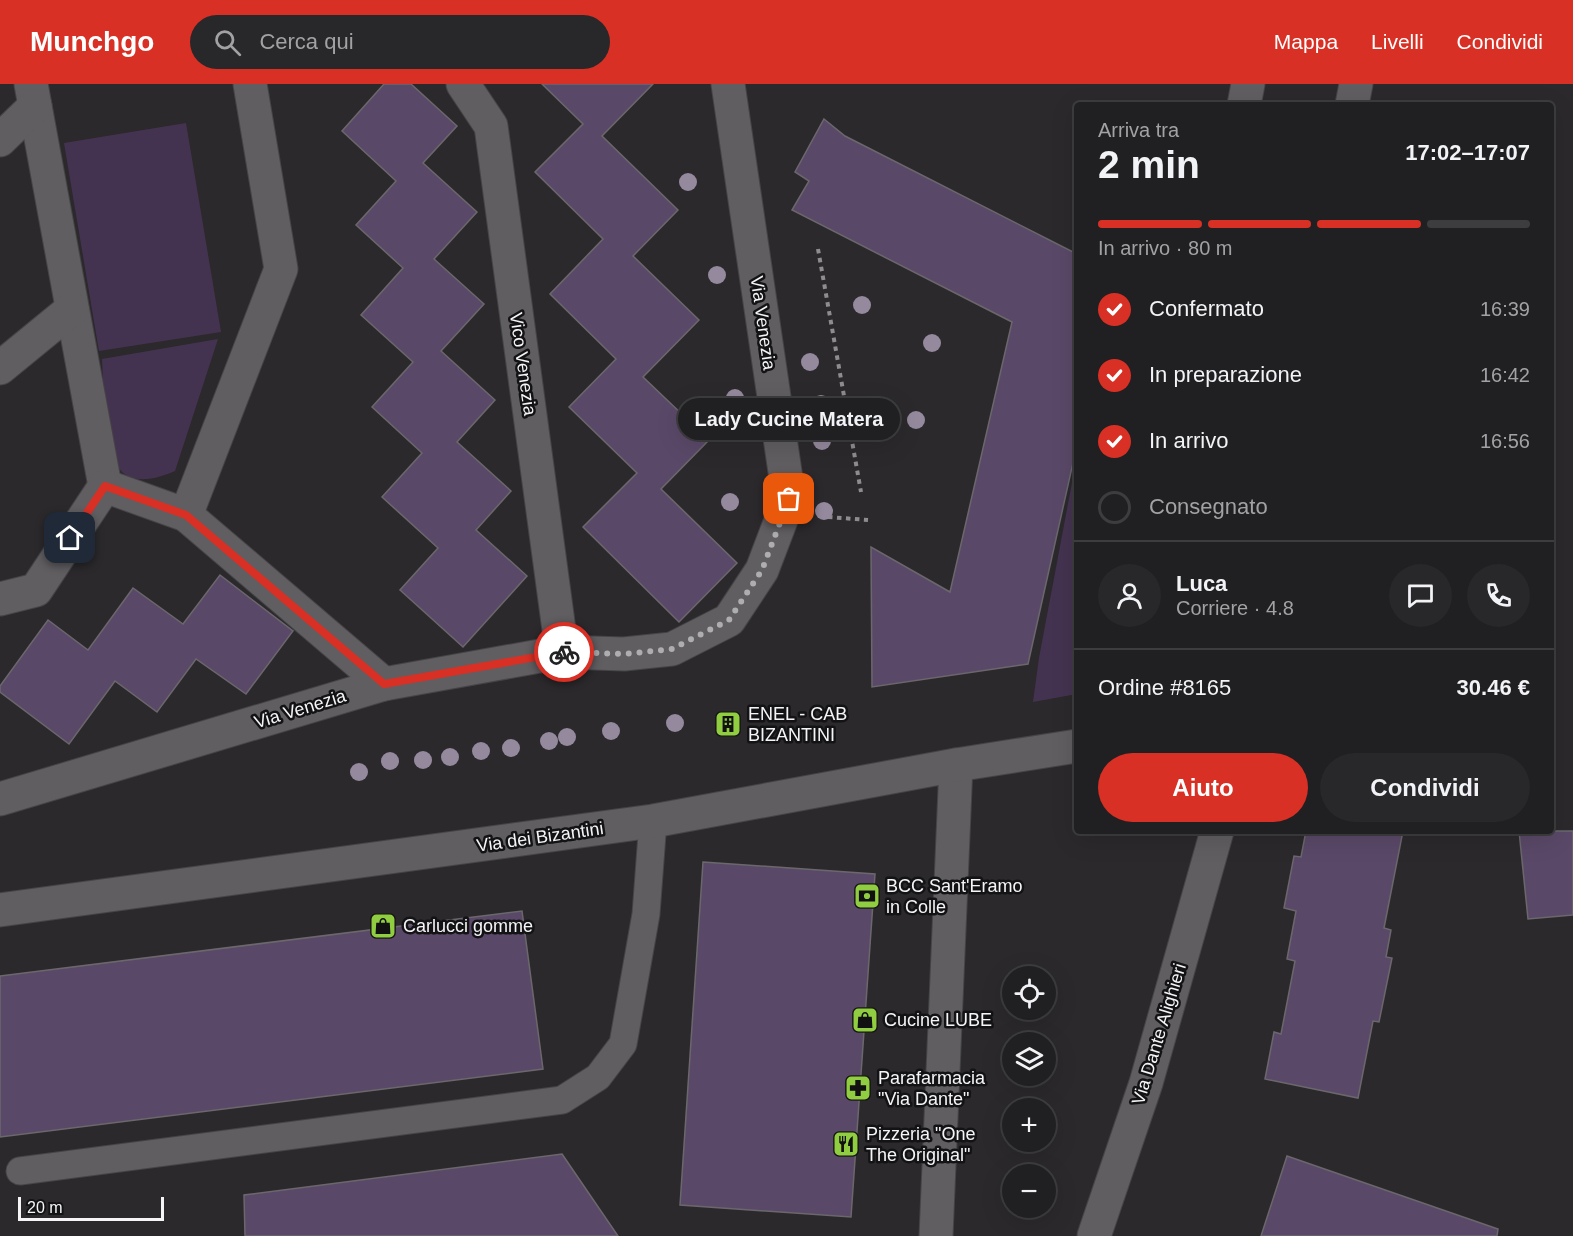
<!DOCTYPE html>
<html lang="it">
<head>
<meta charset="utf-8">
<style>
	body { margin:0; font-family:Arial,sans-serif; background:#28272a; color:#f1f3f6; height:100vh; display:flex; flex-direction:column; font-size:22px; white-space:nowrap }
	* { box-sizing:border-box; margin:0 }
	p { font-size:20px; color:#a2a2a5 }
	.icon { flex:none; width:33px; height:33px; fill:none; stroke:currentColor; stroke-width:2; stroke-linecap:round; stroke-linejoin:round }
	.map { position:relative; flex:1; overflow:hidden }
	.side { position:absolute; left:1074px; top:18px; width:480px; height:732px; display:flex; flex-direction:column; background:#201f21; border-radius:6px; box-shadow:0 6px 24px #0002,0 0 0 2px #3d3d3f }
	.side>* { flex:none }
	.controls { position:absolute; left:1002px; top:882px; display:grid; gap:12px }
	.controls a { display:grid; place-items:center; width:54px; height:54px; border-radius:50%; background:#201f21; box-shadow:0 6px 24px #0002,0 0 0 2px #3d3d3f; font-size:30px }
	.scale { position:absolute; left:18px; bottom:15px; width:146px; box-sizing:border-box; padding-left:6px; border:3px solid #f5f4f6; border-top:0; font-size:16px; line-height:21px; white-space:nowrap; color:#f5f4f6; -webkit-text-stroke:4px #131214; paint-order:stroke }
	.pin { position:absolute; display:grid; place-items:center; width:51px; height:51px; color:#fff; margin:-26px; border-radius:12px; box-shadow:0 3px 9px #0006 }
	.courier { position:absolute; display:grid; place-items:center; width:60px; height:60px; margin:-30px; border:4px solid #d93025; border-radius:50%; background:#fff; color:#222; box-shadow:0 2px 8px #0007 }
	.bubble { position:absolute; height:42px; border-radius:21px; background:#201f21; box-shadow:0 6px 24px #0002,0 0 0 2px #3d3d3f; font-size:20px; font-weight:800; line-height:42px; text-align:center }
	.summary em { font-style:normal; font-weight:800 }
	.summary div { display:flex; flex-direction:column-reverse }
	.summary { display:flex; align-items:center; justify-content:space-between; height:102px; padding:0 24px }
	h1 { font-size:39px; font-weight:800; line-height:45px }
	.bar { display:grid; grid-template-columns:repeat(4,1fr); gap:9px 6px; align-content:center; height:72px; padding:0 24px }
	.bar i { height:8px; border-radius:4px; background:#3d3d3f }
	.bar .selected { background:#d93025 }
	.bar p { grid-column:span 4 }
	.line { display:flex; align-items:center; gap:15px; padding:0 24px; border-top:2px solid #3d3d3f }
	.line div { flex:1 }
	.round { display:grid; place-items:center; flex:none; width:63px; height:63px; border-radius:32px; background:#28272a }
	ol { padding:0 24px; list-style:none }
	li { display:flex; align-items:center; gap:18px; height:66px }
	li p { margin-inline-start:auto }
	li .icon { padding:6px; border-radius:50%; background:#d93025; color:#fff; stroke-width:4 }
	li:last-child { color:#a2a2a5 }
	li i { width:33px; height:33px; border:3px solid #3d3d3f; border-radius:50% }
	.button { display:flex; gap:12px; margin-top:auto; padding:12px 24px }
	.button a { flex:1; height:69px; border-radius:36px; background:#d93025; color:#fff; font-size:24px; font-weight:800; line-height:69px; text-align:center }
	.button a+a { background:#28272a; color:#f1f3f6 }
	header { display:flex; align-items:center; gap:36px; box-sizing:border-box; height:84px; padding:0 30px; background:#d93025; color:#fff }
	header strong { font-size:28px }
	nav { display:flex; gap:33px; margin-inline-start:auto; font-size:21px }
	.search { width:420px; height:54px; background:#28272a; display:flex; align-items:center; gap:15px; box-sizing:border-box; padding:0 21px; border-radius:33px; color:#a2a2a5; font-size:22px }
	.map>svg:first-child { display:block }
	.green { fill:#443350 }
	.building { fill:#5a4868; stroke:#6a686c; stroke-width:1.5 }
	.lines { fill:none; stroke-linecap:round; stroke-linejoin:round }
	.lane-casing { stroke:#454446; stroke-width:29 }
	.street-casing { stroke:#454446; stroke-width:35 }
	.secondary-casing { stroke:#454446; stroke-width:35 }
	.path { stroke:#8e8c8f; stroke-width:4; stroke-dasharray:4.5 4.5; stroke-linecap:butt }
	.lane { stroke:#605e61; stroke-width:27 }
	.street { stroke:#605e61; stroke-width:33 }
	.secondary { stroke:#605e61; stroke-width:33 }
	.tree { fill:#95899d }
	.done { stroke:#aeadaf; stroke-width:6; stroke-dasharray:0 10.8 }
	.route { stroke:#d93025; stroke-width:8 }
	.labels { text-anchor:middle; stroke-width:5; stroke-linejoin:round; paint-order:stroke }
	.street-label { font-size:18px; fill:#f5f4f6; stroke:#131214 }
	.poi-label { font-size:18px; fill:#f5f4f6; stroke:#131214; text-anchor:start }
</style>
</head>
<body>
<header>
<strong>Munchgo</strong>
<div class="search"><svg class="icon" aria-label="search" viewBox="0 0 24 24"><circle cx="10" cy="10" r="6"/><path d="M15 15l6 6"/></svg>Cerca qui</div>
<nav><a>Mappa</a><a>Livelli</a><a>Condividi</a></nav>
</header>
<div class="map">
<svg width="1573" height="1152" viewBox="0 0 1573 1152">
	<rect width="100%" height="100%" fill="#2b292c"/>
	<g class="green">
		<path d="M186,39L221,248L99,267L64,59Z"/>
		<path d="M218,255L175,387C161,393 141,400 126,391C101,375 104,303 102,275Z"/>
		<path d="M1077,372V610L1033,618L1039,574Z"/>
	</g>
	<g class="building">
		<path d="M384,0H411L457,42L423,79L477,128L434,175L484,220L441,267L495,316L457,358L511,407L476,446L527,492L463,563L400,506L438,464L382,413L422,369L372,323L413,278L361,231L403,184L356,141L396,97L342,47Z"/>
		<path d="M542,0H653L602,52L678,126L633,172L699,236L643,293L709,356L661,405L737,479L679,538L583,443L637,389L569,323L616,275L550,210L603,155L535,88L583,40Z"/>
		<path d="M824,35L845,52L1077,170V361L1028,580L872,603L871,463L950,508L1012,238L792,126L809,97L795,88Z"/>
		<path d="M220,491L293,547L246,610L196,575L157,628L115,597L69,660L0,608V602L48,536L88,566L133,504L183,540Z"/>
		<path d="M1306,747H1403L1384,844L1391,846L1386,873L1392,874L1379,938L1373,937L1358,1014L1265,995L1274,948L1281,950L1295,877L1287,875L1296,827L1284,824L1294,772L1301,773Z"/>
		<path d="M1519,747H1573V831L1528,835Z"/>
		<path d="M703,778L875,790L851,1133L680,1121Z"/>
		<path d="M522,827L543,985L0,1053V892Z"/>
		<path d="M562,1070L618,1152H245L244,1111Z"/>
		<path d="M1287,1072L1498,1145L1497,1152H1261Z"/>
	</g>
	<g class="lines">
		<g class="lane-casing">
			<path id="lane" d="M20,1087L562,1016L598,993L623,960L646,830L653,737"/>
		</g>
		<g class="street-casing">
			<g id="street">
				<path d="M31,0L105,402L186,431"/>
				<path d="M250,0L281,185L186,431L384,600"/>
				<path d="M463,0L491,42L562,568"/>
				<path d="M1244,21L1248,0"/>
				<path d="M0,56L35,22"/>
				<path d="M0,284L72,225"/>
				<path d="M0,515L36,506L105,402"/>
				<path d="M0,715L384,600L562,568L624,570L672,565L729,536L762,486L789,415L728,0"/>
				<path d="M936,1152L956,681"/>
			</g>
		</g>
		<g class="secondary-casing">
			<g id="secondary">
				<path d="M1352,21L1356,0"/>
				<path d="M0,826L653,737L956,681L1077,662"/>
				<path d="M1094,1152L1146,999L1217,747"/>
			</g>
		</g>
		<g class="path">
			<path d="M818,165L861,408"/>
			<path d="M828,433L868,436"/>
		</g>
		<use href="#lane" class="lane"/>
		<use href="#street" class="street"/>
		<use href="#secondary" class="secondary"/>
	</g>
	<g class="tree">
		<circle cx="688" cy="98" r="9"/>
		<circle cx="717" cy="191" r="9"/>
		<circle cx="862" cy="221" r="9"/>
		<circle cx="932" cy="259" r="9"/>
		<circle cx="810" cy="278" r="9"/>
		<circle cx="735" cy="314" r="9"/>
		<circle cx="821" cy="320" r="9"/>
		<circle cx="916" cy="336" r="9"/>
		<circle cx="822" cy="357" r="9"/>
		<circle cx="730" cy="418" r="9"/>
		<circle cx="824" cy="427" r="9"/>
		<circle cx="675" cy="639" r="9"/>
		<circle cx="611" cy="647" r="9"/>
		<circle cx="567" cy="653" r="9"/>
		<circle cx="549" cy="657" r="9"/>
		<circle cx="511" cy="664" r="9"/>
		<circle cx="481" cy="667" r="9"/>
		<circle cx="450" cy="673" r="9"/>
		<circle cx="423" cy="676" r="9"/>
		<circle cx="390" cy="677" r="9"/>
		<circle cx="359" cy="688" r="9"/>
	</g>
	<g class="lines">
		<path class="done" d="M564,568L624,570L672,565L729,536L762,486L789,415"/>
		<path class="route" d="M70,454L105,402L186,431L384,600L564,568"/>
	</g>
	<defs>
		<g id="building-square" transform="scale(1.35)"><rect x="-9" y="-9" width="18" height="18" rx="4" fill="#90cd40" stroke="#131214"/><path d="M-4-6H4V6H1V3H-1V6H-4ZM-2.5-4.3h1.7v1.8h-1.7ZM.8-4.3h1.7v1.8H.8ZM-2.5-1h1.7V.8h-1.7ZM.8-1h1.7V.8H.8Z" fill="#111"/></g>
		<g id="bank-square" transform="scale(1.35)"><rect x="-9" y="-9" width="18" height="18" rx="4" fill="#90cd40" stroke="#131214"/><path d="M-6-4H6V4H-6ZM0-2.3a2.3 2.3 0 1 0 0 4.6a2.3 2.3 0 1 0 0-4.6Z" fill="#111"/></g>
		<g id="shop-square" transform="scale(1.35)"><rect x="-9" y="-9" width="18" height="18" rx="4" fill="#90cd40" stroke="#131214"/><path d="M-5-2.5h2.3a2.7 3.5 0 0 1 5.4 0H5L5.5 6h-11ZM-1.5-2.5h3a1.5 2.3 0 0 0-3 0Z" fill="#111"/></g>
		<g id="pharmacy-square" transform="scale(1.35)"><rect x="-9" y="-9" width="18" height="18" rx="4" fill="#90cd40" stroke="#131214"/><path d="M-2-6h4v4h4v4h-4v4h-4v-4h-4v-4h4Z" fill="#111"/></g>
		<g id="restaurant-square" transform="scale(1.35)"><rect x="-9" y="-9" width="18" height="18" rx="4" fill="#90cd40" stroke="#131214"/><path d="M-5-6h1v4h1v-4h1v4h1v-4h1v5L-1.5 .5V6h-2V.5L-5-1ZM5-6V6H3V1.5H1.5Q1.5-4 5-6Z" fill="#111"/></g>
	</defs>
	<g fill-rule="evenodd">
		<use href="#building-square" x="728" y="640"/>
		<use href="#bank-square" x="867" y="812"/>
		<use href="#shop-square" x="383" y="842"/>
		<use href="#shop-square" x="865" y="936"/>
		<use href="#pharmacy-square" x="858" y="1004"/>
		<use href="#restaurant-square" x="846" y="1060"/>
	</g>
	<g class="labels">
		<g class="street-label">
			<text transform="translate(763 239) rotate(82)" y="6">Via Venezia</text>
			<text transform="translate(523 280) rotate(82)" y="6">Vico Venezia</text>
			<text transform="translate(300 625) rotate(-17)" y="6">Via Venezia</text>
			<text transform="translate(540 753) rotate(-8)" y="6">Via dei Bizantini</text>
			<text transform="translate(1159 950) rotate(-73)" y="6">Via Dante Alighieri</text>
		</g>
		<g class="poi-label">
			<text x="748" y="636">ENEL - CAB<tspan x="748" dy="21">BIZANTINI</tspan></text>
			<text x="886" y="808">BCC Sant'Eramo<tspan x="886" dy="21">in Colle</tspan></text>
			<text x="403" y="848">Carlucci gomme</text>
			<text x="884" y="942">Cucine LUBE</text>
			<text x="878" y="1000">Parafarmacia<tspan x="878" dy="21">"Via Dante"</tspan></text>
			<text x="866" y="1056">Pizzeria "One<tspan x="866" dy="21">The Original"</tspan></text>
		</g>
	</g>
</svg>
<div class="controls">
<a><svg class="icon" aria-label="locate" viewBox="0 0 24 24"><circle cx="12" cy="12" r="6"/><path d="M12 2v4M12 18v4M2 12h4M18 12h4"/></svg></a>
<a><svg class="icon" aria-label="layers" viewBox="0 0 24 24"><path d="M12 4l9 5-9 5-9-5zM3 14l9 5 9-5"/></svg></a>
<a>+</a>
<a>−</a>
</div>
<div class="scale">20 m</div>
<div class="pin" style="left:789px;top:415px;background:#ea580c"><svg class="icon" aria-label="bag" viewBox="0 0 24 24"><path d="M5 8h14l-1 12H6zM9 8a3 3 0 0 1 6 0"/></svg></div>
<div class="pin" style="left:70px;top:454px;background:#1f2937"><svg class="icon" aria-label="home" viewBox="0 0 24 24"><path d="M3 11l9-7 9 7M6 9v11h12V9"/></svg></div>
<div class="courier" style="left:564px;top:568px"><svg class="icon" aria-label="bike" viewBox="0 0 24 24"><circle cx="6" cy="16" r="4"/><circle cx="18" cy="16" r="4"/><path d="M6 16l4-8h5l3 8M10 8l3 8H6M13 5h3"/></svg></div>
<div class="bubble" style="left:678px;top:314px;width:222px">Lady Cucine Matera</div>
<section class="side">
<div class="summary"><div><h1>2 min</h1><p>Arriva tra</p></div><em>17:02–17:07</em></div>
<div class="bar"><i class="selected"></i><i class="selected"></i><i class="selected"></i><i></i><p>In arrivo · 80 m</p></div>
<ol>
<li><svg class="icon" aria-label="check" viewBox="0 0 24 24"><path d="M5 12l5 5 9-10"/></svg>Confermato<p>16:39</p></li>
<li><svg class="icon" aria-label="check" viewBox="0 0 24 24"><path d="M5 12l5 5 9-10"/></svg>In preparazione<p>16:42</p></li>
<li><svg class="icon" aria-label="check" viewBox="0 0 24 24"><path d="M5 12l5 5 9-10"/></svg>In arrivo<p>16:56</p></li>
<li><i></i>Consegnato</li>
</ol>
<div class="line" style="height:108px"><a class="round"><svg class="icon" aria-label="person" viewBox="0 0 24 24"><circle cx="12" cy="8" r="4"/><path d="M4 21q1-7 8-7t8 7"/></svg></a><div><b>Luca</b><p>Corriere · 4.8</p></div><a class="round"><svg class="icon" aria-label="chat" viewBox="0 0 24 24"><path d="M4 5h16v11H9l-5 4z"/></svg></a><a class="round"><svg class="icon" aria-label="phone" viewBox="0 0 24 24"><path d="M5 4h4l2 5-3 2q2 4 5 5l2-3 5 2v4C11 20 4 13 5 4z"/></svg></a></div>
<div class="line" style="height:78px"><div>Ordine #8165</div><b>30.46 €</b></div>
<div class="button"><a>Aiuto</a><a>Condividi</a></div>
</section>
</div>
</body>
</html>
